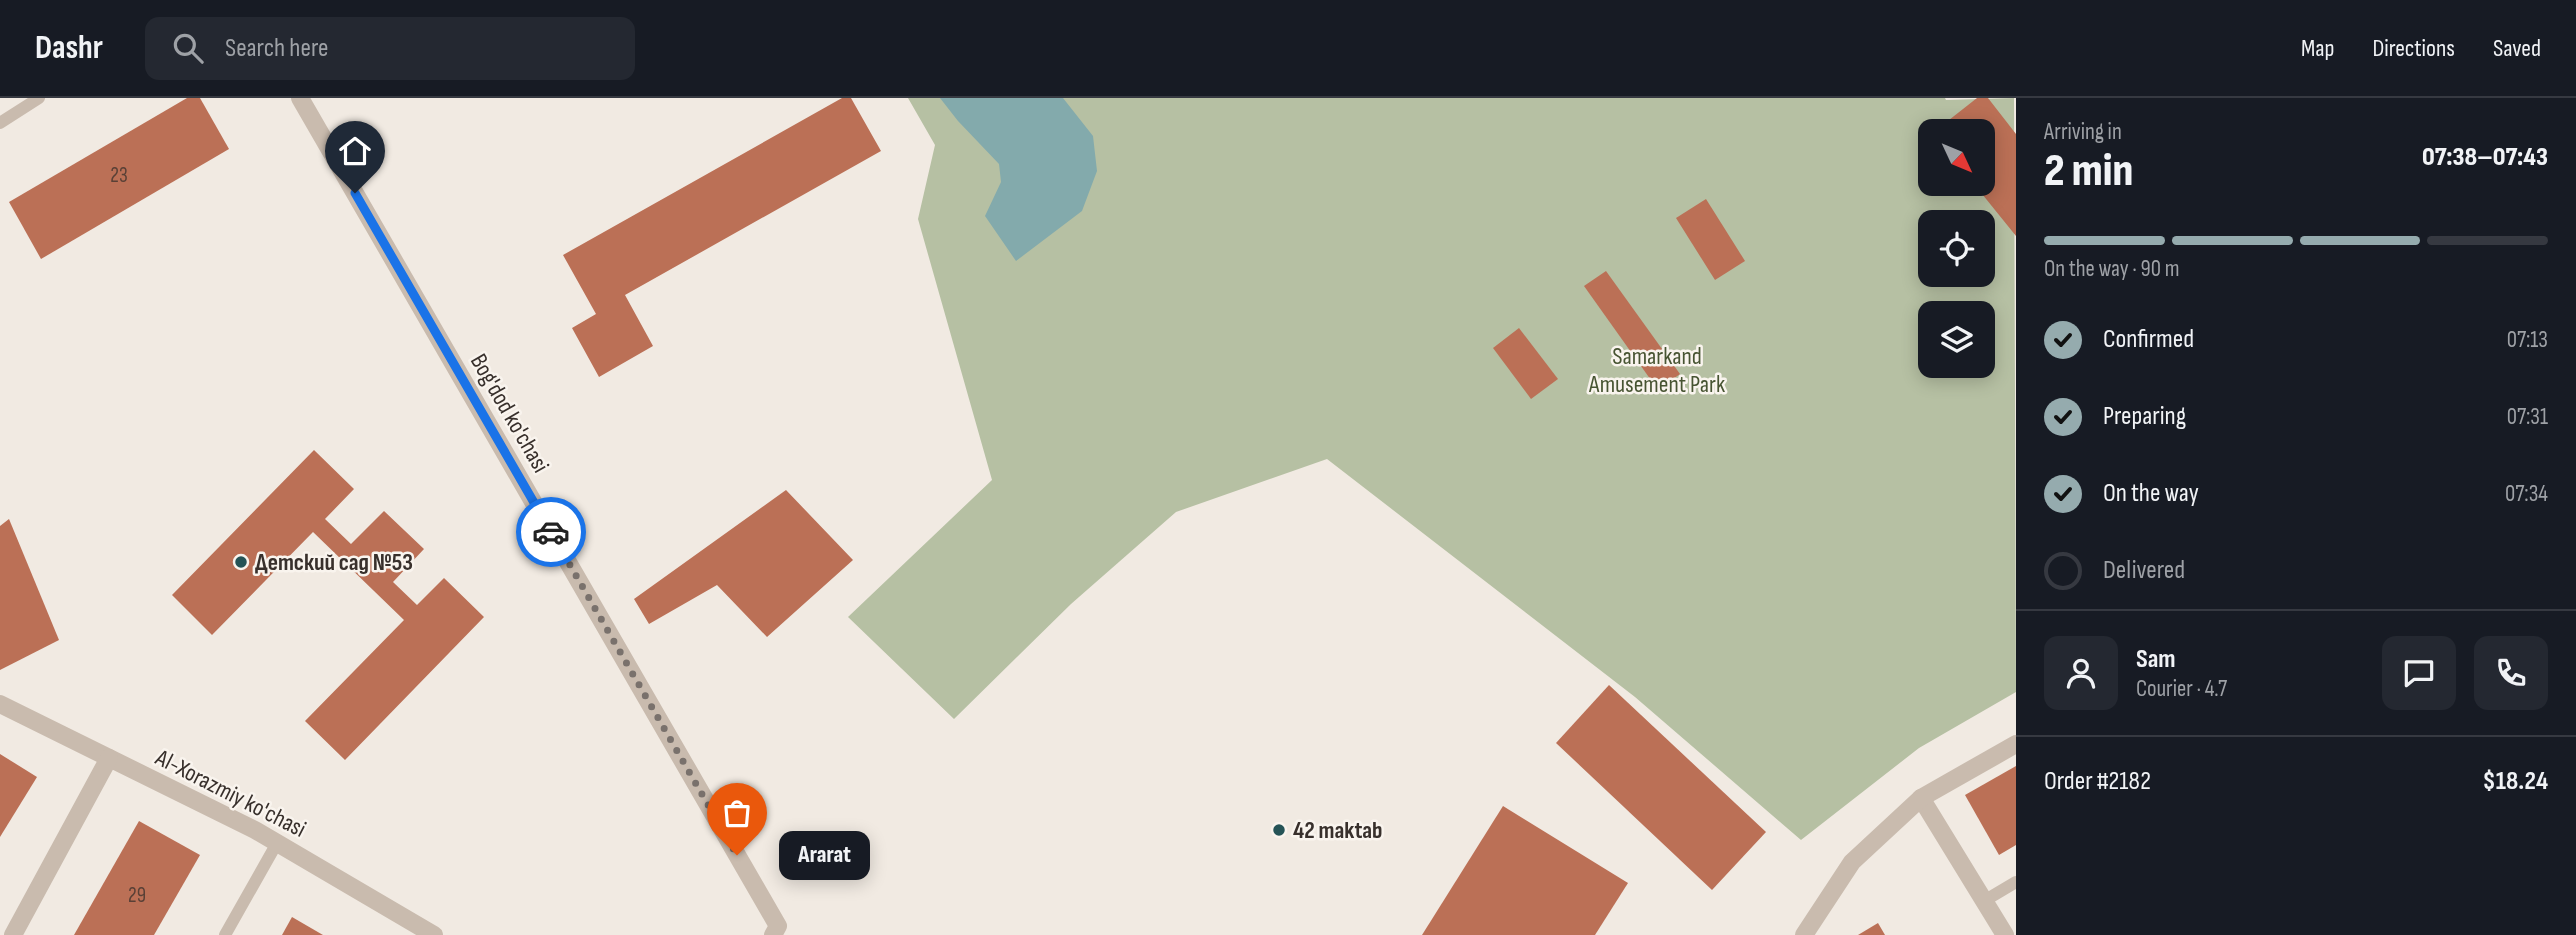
<!DOCTYPE html>
<html lang="en">
<head>
<meta charset="utf-8">
<style>
	body { margin:0; font-family:"Sofia Sans Condensed",sans-serif; background:#242831; color:#f1f3f6; height:100vh; display:flex; flex-direction:column; font-size:26px; white-space:nowrap }
	* { box-sizing:border-box; margin:0 }
	p { font-size:23px; color:#9ea1a6 }
	.icon { flex:none; width:38px; height:38px; fill:none; stroke:currentColor; stroke-width:2; stroke-linecap:round; stroke-linejoin:round }
	.map { position:relative; flex:1; overflow:hidden }
	.panel { display:flex; flex-direction:column; background:#171b24; width:560px }
	.panel>* { flex:none }
	.needle { width:46px; rotate:134deg }
	.controls { position:absolute; left:1918px; top:21px; display:grid; gap:14px }
	.controls a { display:grid; place-items:center; width:77px; height:77px; border-radius:14px; background:#171b24; box-shadow:0 4px 18px #0003; font-size:35px }
	.pin { position:absolute; display:grid; place-items:center; width:60px; height:60px; color:#fff; margin:-72px -30px; border-radius:50% 50% 50% 0; rotate:-45deg; box-shadow:0 0 7px #0007 }
	.pin .icon { rotate:45deg }
	.courier { position:absolute; display:grid; place-items:center; width:70px; height:70px; margin:-35px; border:5px solid #1a73e8; border-radius:50%; background:#fff; color:#222; box-shadow:0 2px 9px #0007 }
	.bubble { position:absolute; height:49px; border-radius:14px; background:#171b24; box-shadow:0 4px 18px #0003; font-size:23px; font-weight:800; line-height:49px; text-align:center }
	.overview em { font-style:normal; font-weight:800 }
	.overview div { display:flex; flex-direction:column-reverse }
	.overview { display:flex; align-items:center; justify-content:space-between; height:119px; padding:0 28px }
	h1 { font-size:46px; font-weight:800; line-height:52px }
	.bar { display:grid; grid-template-columns:repeat(4,1fr); gap:10px 7px; align-content:center; height:84px; padding:0 28px }
	.bar i { height:9px; border-radius:5px; background:#363941 }
	.bar .selected { background:#95abae }
	.bar p { grid-column:span 4 }
	.line { display:flex; align-items:center; gap:18px; padding:0 28px; border-top:2px solid #363941 }
	.line div { flex:1 }
	.round { display:grid; place-items:center; flex:none; width:74px; height:74px; border-radius:14px; background:#242831 }
	ol { padding:0 28px; list-style:none }
	li { display:flex; align-items:center; gap:21px; height:77px }
	li p { margin-inline-start:auto }
	li .icon { padding:7px; border-radius:50%; background:#95abae; color:#111; stroke-width:4 }
	li:last-child { color:#9ea1a6 }
	li i { width:38px; height:38px; border:4px solid #363941; border-radius:50% }
	header { display:flex; align-items:center; gap:42px; box-sizing:border-box; height:98px; padding:0 35px; background:#171b24; border-bottom:2px solid #363941 }
	header strong { font-size:33px }
	nav { display:flex; gap:38px; margin-inline-start:auto; font-size:24px }
	.search { width:490px; height:63px; background:#242831; display:flex; align-items:center; gap:18px; box-sizing:border-box; padding:0 24px; border-radius:14px; color:#9ea1a6; font-size:26px }
	main { display:flex; flex:1; min-height:0 }
	.map>svg:first-child { display:block }
	.green { fill:#b6c0a3; fill-rule:evenodd }
	.water { fill:#83aaac }
	.building { fill:#bb7056 }
	.lines { fill:none; stroke-linecap:round; stroke-linejoin:round }
	.lane { stroke:#c9bbae; stroke-width:12 }
	.street { stroke:#c9bbae; stroke-width:18 }
	.done { stroke:#79716c; stroke-width:7; stroke-dasharray:0 12.6 }
	.route { stroke:#1a73e8; stroke-width:9 }
	.poi-dot { fill:#255356; stroke:#f9f4ee; stroke-width:2.5 }
	.labels { text-anchor:middle; stroke-width:5; stroke-linejoin:round; paint-order:stroke }
	.number-label { font-size:21px; fill:#594036 }
	.park-label { font-size:24px; fill:#475432; stroke:#f9f4ee }
	.street-label { font-size:24px; fill:#38302c; stroke:#f9f4ee }
	.poi-label { font-size:24px; font-weight:bold; fill:#38302c; stroke:#f9f4ee; text-anchor:start }
</style>
</head>
<body>
<header>
<strong>Dashr</strong>
<div class="search"><svg class="icon" aria-label="search" viewBox="0 0 24 24"><circle cx="10" cy="10" r="6"/><path d="M15 15l6 6"/></svg>Search here</div>
<nav><a>Map</a><a>Directions</a><a>Saved</a></nav>
</header>
<main>
<div class="map">
<svg width="2016" height="837" viewBox="0 0 2016 837">
	<rect width="100%" height="100%" fill="#f1eae2"/>
	<path class="green" d="M908,0H1945L1946,2L2014,0L2016,594L1919,650L1801,742L1635,599L1327,361L1176,414L1071,506L954,621L848,519L992,382L918,121L935,47ZM1930,33H1983V86H1930ZM1930,124H1983V177H1930ZM1930,215H1983V268H1930Z"/>
	<path class="water" d="M940,0H1063L1093,38L1097,73L1082,113L1016,163L985,118L1001,84L999,66L958,23Z"/>
	<g class="building">
		<path d="M187,0H200L229,51L41,161L9,104Z"/>
		<path d="M842,0H851L881,53L625,197L653,248L599,279L572,230L596,216L563,157Z"/>
		<path d="M1977,0H1988L2016,36V138L1974,86H1983V33H1935Z"/>
		<path d="M1706,101L1745,163L1715,182L1676,120Z"/>
		<path d="M1606,173L1680,276L1658,292L1584,188Z"/>
		<path d="M1519,230L1558,281L1531,301L1493,250Z"/>
		<path d="M314,352L354,391L325,421L351,446L384,413L424,451L393,484L417,507L444,480L484,519L345,662L305,623L404,522L313,434L212,537L172,497Z"/>
		<path d="M786,392L853,462L767,539L717,487L649,526L634,501Z"/>
		<path d="M9,421L59,542L0,572V428Z"/>
		<path d="M1609,587L1766,734L1712,792L1556,645Z"/>
		<path d="M0,656L37,679L0,739Z"/>
		<path d="M2016,668V747L1999,757L1965,697Z"/>
		<path d="M1503,708L1628,785L1595,837H1422Z"/>
		<path d="M139,723L200,757L154,837H74Z"/>
		<path d="M292,819L323,837H282Z"/>
		<path d="M1878,825L1885,837H1858Z"/>
	</g>
	<g class="lines">
		<g class="lane">
			<path d="M0,25L39,0"/>
			<path d="M1984,803L2016,784"/>
			<path d="M225,837L277,745"/>
		</g>
		<g class="street">
			<path d="M300,0L778,828L773,837"/>
			<path d="M0,606L255,732L434,837"/>
			<path d="M1921,700L2005,837"/>
			<path d="M13,837L109,660"/>
			<path d="M1804,837L1852,764L1921,700L2016,646"/>
		</g>
	</g>
	<g class="lines">
		<path class="done" d="M551,434L737,757"/>
		<path class="route" d="M355,95L551,434"/>
	</g>
	<g class="poi-dot">
		<circle cx="241" cy="464" r="7"/>
		<circle cx="1279" cy="732" r="7"/>
	</g>
	<g class="labels">
		<g class="number-label">
			<text x="119" y="84">23</text>
			<text x="137" y="804">29</text>
		</g>
		<g class="park-label">
			<text x="1657" y="266">Samarkand<tspan x="1657" dy="28">Amusement Park</tspan></text>
		</g>
		<g class="street-label">
			<text transform="translate(510 315) rotate(60)" y="8">Bog'dod ko'chasi</text>
			<text transform="translate(231 695) rotate(27)" y="8">Al-Xorazmiy ko'chasi</text>
		</g>
		<g class="poi-label">
			<text x="255" y="472">Детский сад №53</text>
			<text x="1293" y="740">42 maktab</text>
		</g>
	</g>
</svg>
<div class="controls">
<a><svg class="needle" viewBox="-14 -14 28 28"><path d="M0-13l5 13h-10z" fill="#e53935"/><path d="M0 13l5-13h-10z" fill="#9ea1a6"/></svg></a>
<a><svg class="icon" aria-label="locate" viewBox="0 0 24 24"><circle cx="12" cy="12" r="6"/><path d="M12 2v4M12 18v4M2 12h4M18 12h4"/></svg></a>
<a><svg class="icon" aria-label="layers" viewBox="0 0 24 24"><path d="M12 4l9 5-9 5-9-5zM3 14l9 5 9-5"/></svg></a>
</div>
<div class="pin" style="left:737px;top:757px;background:#ea580c"><svg class="icon" aria-label="bag" viewBox="0 0 24 24"><path d="M5 8h14l-1 12H6zM9 8a3 3 0 0 1 6 0"/></svg></div>
<div class="pin" style="left:355px;top:95px;background:#1f2937"><svg class="icon" aria-label="home" viewBox="0 0 24 24"><path d="M3 11l9-7 9 7M6 9v11h12V9"/></svg></div>
<div class="courier" style="left:551px;top:434px"><svg class="icon" aria-label="car" viewBox="0 0 24 24"><path d="M5 17H2v-5l4-1 3-4h7l3 4 3 1v5h-3M9 17h6M6 11h13"/><circle cx="7" cy="17" r="2"/><circle cx="17" cy="17" r="2"/></svg></div>
<div class="bubble" style="left:779px;top:733px;width:91px">Ararat</div>
</div>
<section class="panel">
<div class="overview"><div><h1>2 min</h1><p>Arriving in</p></div><em>07:38–07:43</em></div>
<div class="bar"><i class="selected"></i><i class="selected"></i><i class="selected"></i><i></i><p>On the way · 90 m</p></div>
<ol>
<li><svg class="icon" aria-label="check" viewBox="0 0 24 24"><path d="M5 12l5 5 9-10"/></svg>Confirmed<p>07:13</p></li>
<li><svg class="icon" aria-label="check" viewBox="0 0 24 24"><path d="M5 12l5 5 9-10"/></svg>Preparing<p>07:31</p></li>
<li><svg class="icon" aria-label="check" viewBox="0 0 24 24"><path d="M5 12l5 5 9-10"/></svg>On the way<p>07:34</p></li>
<li><i></i>Delivered</li>
</ol>
<div class="line" style="height:126px"><a class="round"><svg class="icon" aria-label="person" viewBox="0 0 24 24"><circle cx="12" cy="8" r="4"/><path d="M4 21q1-7 8-7t8 7"/></svg></a><div><b>Sam</b><p>Courier · 4.7</p></div><a class="round"><svg class="icon" aria-label="chat" viewBox="0 0 24 24"><path d="M4 5h16v11H9l-5 4z"/></svg></a><a class="round"><svg class="icon" aria-label="phone" viewBox="0 0 24 24"><path d="M5 4h4l2 5-3 2q2 4 5 5l2-3 5 2v4C11 20 4 13 5 4z"/></svg></a></div>
<div class="line" style="height:91px"><div>Order #2182</div><b>$18.24</b></div>
</section>
</main>
</body>
</html>
